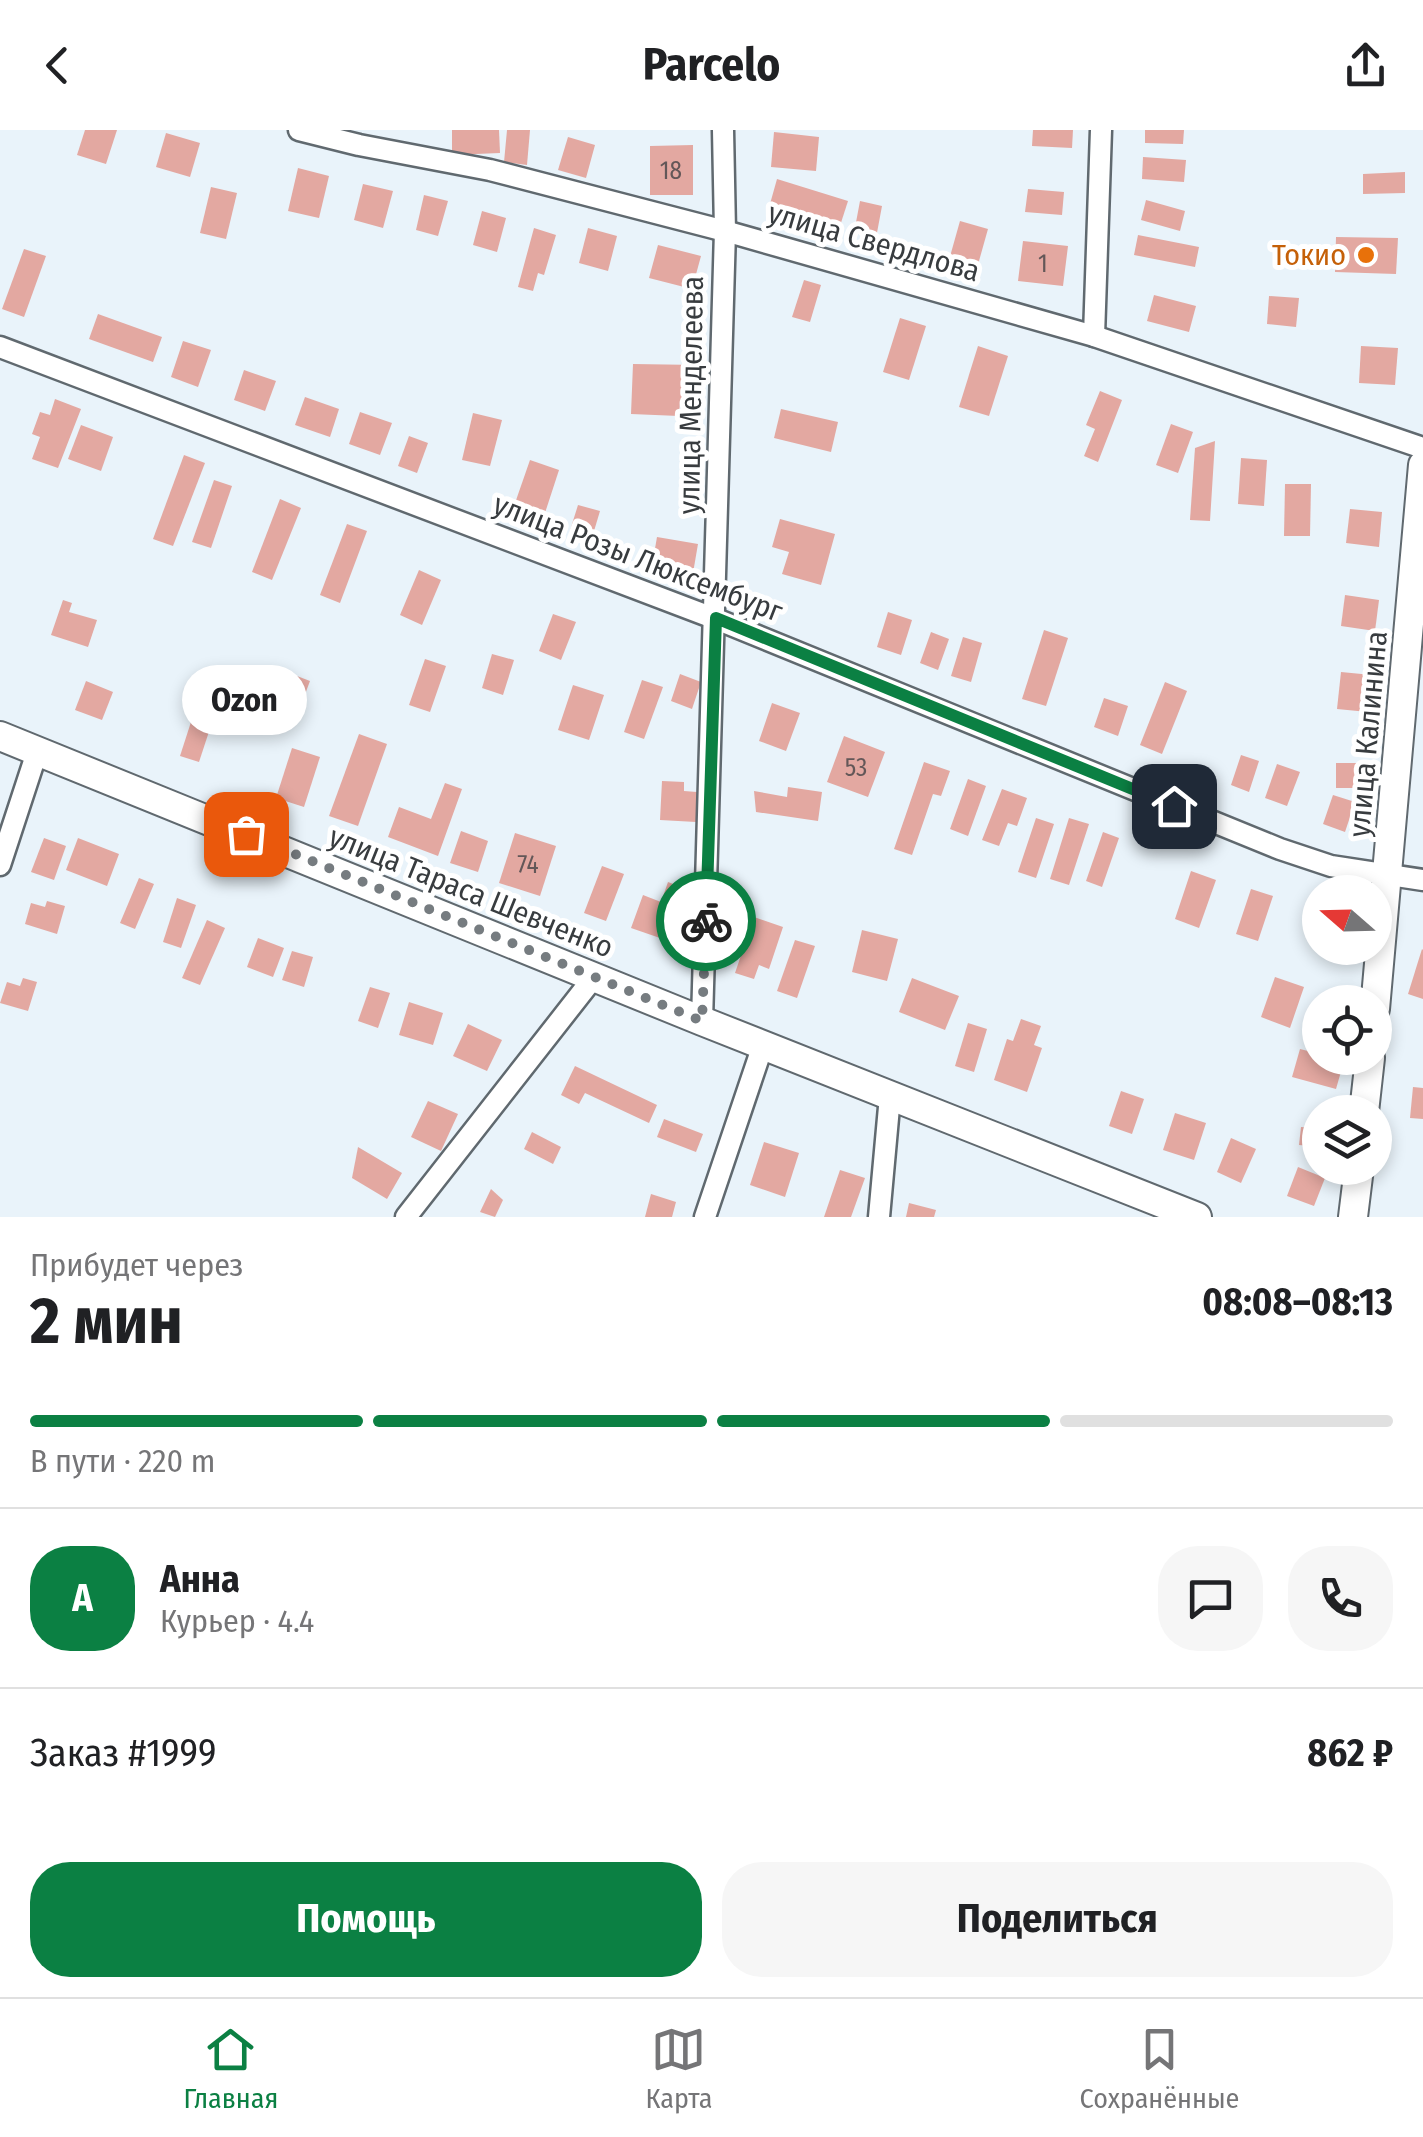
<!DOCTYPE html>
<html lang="ru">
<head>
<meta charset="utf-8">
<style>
	body { margin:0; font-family:"Fira Sans Condensed",sans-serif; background:#f6f6f6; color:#202124; height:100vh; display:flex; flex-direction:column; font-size:38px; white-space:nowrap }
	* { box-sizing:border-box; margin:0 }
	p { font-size:32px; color:#757577 }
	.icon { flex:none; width:55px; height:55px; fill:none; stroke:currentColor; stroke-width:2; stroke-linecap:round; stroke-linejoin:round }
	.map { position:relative; height:1087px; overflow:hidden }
	.details { display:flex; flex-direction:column; background:#fff; flex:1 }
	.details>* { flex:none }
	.needle { width:65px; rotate:290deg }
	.tools { position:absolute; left:1302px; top:745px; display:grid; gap:20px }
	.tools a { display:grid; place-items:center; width:90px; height:90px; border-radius:50%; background:#fff; box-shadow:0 5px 15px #0003; font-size:50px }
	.pin { position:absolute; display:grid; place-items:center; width:85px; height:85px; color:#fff; margin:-42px; border-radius:20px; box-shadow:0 5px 15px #0006 }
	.courier { position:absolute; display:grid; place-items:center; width:100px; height:100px; margin:-50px; border:8px solid #0b8043; border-radius:50%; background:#fff; color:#222; box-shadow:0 2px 12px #0007 }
	.bubble { position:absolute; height:70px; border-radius:35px; background:#fff; box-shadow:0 5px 15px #0003; font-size:32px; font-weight:700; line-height:70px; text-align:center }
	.head em { font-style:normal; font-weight:700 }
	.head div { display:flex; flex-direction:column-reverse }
	.head { display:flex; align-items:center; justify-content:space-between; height:170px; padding:0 30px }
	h1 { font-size:65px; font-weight:700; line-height:75px }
	.bar { display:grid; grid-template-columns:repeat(4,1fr); gap:15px 10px; align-content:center; height:120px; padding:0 30px }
	.bar i { height:12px; border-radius:8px; background:#e0e0e0 }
	.bar .active { background:#0b8043 }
	.bar p { grid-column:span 4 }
	.line { display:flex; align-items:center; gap:25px; padding:0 30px; border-top:2px solid #e0e0e0 }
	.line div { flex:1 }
	.round { display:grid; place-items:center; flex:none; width:105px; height:105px; border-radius:40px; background:#f6f6f6 }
	.action { display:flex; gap:20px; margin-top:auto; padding:20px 30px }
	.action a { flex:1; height:115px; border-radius:40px; background:#0b8043; color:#fff; font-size:40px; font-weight:700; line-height:115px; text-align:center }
	.action a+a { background:#f6f6f6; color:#202124 }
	header { display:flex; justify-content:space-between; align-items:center; height:130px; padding:0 30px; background:#fff; font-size:45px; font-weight:700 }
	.tab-bar { display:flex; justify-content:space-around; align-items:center; height:140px; border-top:2px solid #e0e0e0; background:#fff; font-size:28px; color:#757577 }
	.tab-bar a { display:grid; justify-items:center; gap:5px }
	.tab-bar .active { color:#0b8043 }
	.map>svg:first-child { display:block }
	.building { fill:#e3a8a1 }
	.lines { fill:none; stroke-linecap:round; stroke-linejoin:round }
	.minor-casing { stroke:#60696f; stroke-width:25 }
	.tertiary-casing { stroke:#60696f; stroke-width:32 }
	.minor { stroke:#fff; stroke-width:20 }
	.tertiary { stroke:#fff; stroke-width:28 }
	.done { stroke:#767c80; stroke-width:10; stroke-dasharray:0 18 }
	.route { stroke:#0b8043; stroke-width:12 }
	.food-dot { fill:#e8710a; stroke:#fff; stroke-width:4 }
	.labels { text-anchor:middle; stroke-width:10; stroke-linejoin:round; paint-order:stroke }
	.number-label { font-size:25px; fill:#635758 }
	.street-label { font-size:30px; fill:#383c3f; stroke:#fff }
	.food-label { font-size:30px; fill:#c56008; stroke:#fff; text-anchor:end }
</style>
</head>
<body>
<header><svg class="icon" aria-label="back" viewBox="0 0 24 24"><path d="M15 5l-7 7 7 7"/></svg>Parcelo<svg class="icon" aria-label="share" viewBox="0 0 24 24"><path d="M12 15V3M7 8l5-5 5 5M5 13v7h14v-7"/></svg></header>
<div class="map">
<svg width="1423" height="1087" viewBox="0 0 1423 1087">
	<rect width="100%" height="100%" fill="#e9f3fa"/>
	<g class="building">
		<path d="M85,0H117L106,34L77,25Z"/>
		<path d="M452,0H499L500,23L452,25Z"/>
		<path d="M507,0H530L527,35L504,32Z"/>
		<path d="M1033,0H1073L1072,18L1032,16Z"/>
		<path d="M1145,0H1184L1183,14L1145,13Z"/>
		<path d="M774,2L819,7L816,41L771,37Z"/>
		<path d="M166,3L200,13L190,47L156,37Z"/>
		<path d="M568,7L595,15L586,48L558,40Z"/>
		<path d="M693,15V65H650V16Z"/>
		<path d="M1143,27L1186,30L1184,52L1142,49Z"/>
		<path d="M298,38L329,46L319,88L288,81Z"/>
		<path d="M1405,42V63L1363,64V44Z"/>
		<path d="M777,49L848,71L838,102L768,81Z"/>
		<path d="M363,54L393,61L383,98L354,90Z"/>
		<path d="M211,57L237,63L226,109L200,103Z"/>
		<path d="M1028,59L1064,62L1062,85L1025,82Z"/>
		<path d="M424,65L448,71L438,106L416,100Z"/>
		<path d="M1146,70L1185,81L1180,101L1141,90Z"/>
		<path d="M860,71L882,76L876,108L854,103Z"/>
		<path d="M482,81L506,88L497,122L473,115Z"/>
		<path d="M960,91L988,99L977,138L949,130Z"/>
		<path d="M534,98L556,105L544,145L538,143L533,161L518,157Z"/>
		<path d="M588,98L617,106L608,141L579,133Z"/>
		<path d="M1138,105L1199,117L1195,137L1134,125Z"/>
		<path d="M1336,107L1398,108L1396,144L1335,142Z"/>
		<path d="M1023,111L1068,116L1063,156L1018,151Z"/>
		<path d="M658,115L701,126L692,159L649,148Z"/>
		<path d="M24,119L46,126L24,187L2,179Z"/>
		<path d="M804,150L821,155L810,192L792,187Z"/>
		<path d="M1154,165L1196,176L1189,202L1147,191Z"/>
		<path d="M1269,166L1299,168L1296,197L1267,194Z"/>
		<path d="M98,184L162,207L153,232L89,209Z"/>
		<path d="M900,188L926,196L909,250L883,242Z"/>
		<path d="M183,211L211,220L198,257L171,247Z"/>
		<path d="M978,216L1008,226L989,286L959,277Z"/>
		<path d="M1361,216L1398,218L1395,255L1359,253Z"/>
		<path d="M633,234L699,235L698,272L680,271L679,286L631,284Z"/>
		<path d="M244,240L276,251L265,281L234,270Z"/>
		<path d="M1100,261L1122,270L1098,332L1084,326L1095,299L1086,295Z"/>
		<path d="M305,267L339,279L330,307L295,295Z"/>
		<path d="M55,269L81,279L58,338L32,329L40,307L32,304L40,282L50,285Z"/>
		<path d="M781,279L838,292L831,322L774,308Z"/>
		<path d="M360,282L392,293L380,325L349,314Z"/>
		<path d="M473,283L502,290L490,336L462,330Z"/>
		<path d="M1171,294L1193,302L1178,343L1156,335Z"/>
		<path d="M81,295L113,307L101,341L68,329Z"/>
		<path d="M409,306L428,313L417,343L398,336Z"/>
		<path d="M1215,311L1210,391L1190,390L1195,318Z"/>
		<path d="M184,325L205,333L173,416L153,409Z"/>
		<path d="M1241,328L1267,330L1264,376L1238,374Z"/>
		<path d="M530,330L559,340L544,386L514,376Z"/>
		<path d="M214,350L232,356L211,418L192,412Z"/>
		<path d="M1285,354H1311L1310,406H1284Z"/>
		<path d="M280,369L301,378L272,450L252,442Z"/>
		<path d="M578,375L600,381L591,411L569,404Z"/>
		<path d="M1350,379L1382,382L1379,417L1346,413Z"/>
		<path d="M780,389L835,404L821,455L782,444L789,422L772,417Z"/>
		<path d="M347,394L367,401L340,473L320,465Z"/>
		<path d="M657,407L698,414L693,443L652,436Z"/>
		<path d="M419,440L441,450L422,495L400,485Z"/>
		<path d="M1345,465L1379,470L1375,501L1341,496Z"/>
		<path d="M63,470L72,473L69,482L97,490L88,517L51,505Z"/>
		<path d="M888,482L912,490L901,525L877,517Z"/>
		<path d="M553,484L576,492L561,530L539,521Z"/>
		<path d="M1044,500L1068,508L1046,576L1022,569Z"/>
		<path d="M931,502L949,509L938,540L920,533Z"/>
		<path d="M963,507L982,513L971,552L951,546Z"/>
		<path d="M492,524L514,530L503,565L482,558Z"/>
		<path d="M425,529L446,536L430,582L409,575Z"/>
		<path d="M284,541L310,551L294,594L268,585Z"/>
		<path d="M1341,542L1372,545L1368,582L1337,579Z"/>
		<path d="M680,544L701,552L692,579L671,571Z"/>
		<path d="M642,550L663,557L644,609L624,602Z"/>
		<path d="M86,551L113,562L102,590L75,580Z"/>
		<path d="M1165,552L1187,561L1162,624L1140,615Z"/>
		<path d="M573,555L604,565L589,610L558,600Z"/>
		<path d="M201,561L220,568L199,632L180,626Z"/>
		<path d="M1104,568L1128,576L1118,606L1094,597Z"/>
		<path d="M772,573L800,583L786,621L759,611Z"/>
		<path d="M359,604L387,614L358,696L329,686Z"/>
		<path d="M844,606L885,622L868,667L827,652Z"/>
		<path d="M292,618L320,627L304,677L276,668Z"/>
		<path d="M1241,625L1259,631L1249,662L1231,655Z"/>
		<path d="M924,632L950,641L941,666L933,664L912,725L894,719Z"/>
		<rect x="1336" y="633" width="31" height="25"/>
		<path d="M1277,634L1300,642L1287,676L1265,668Z"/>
		<path d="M968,649L986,656L968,706L950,699Z"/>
		<path d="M662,651L684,652V661L697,662L696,692L660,690Z"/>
		<path d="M445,653L462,659L438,726L388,707L399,677L431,689Z"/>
		<path d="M788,657L822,662L818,691L756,682L754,661L787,667Z"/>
		<path d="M1002,659L1027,668L1017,696L1008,693L999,716L982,710Z"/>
		<path d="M1333,665L1355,672L1345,702L1323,694Z"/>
		<path d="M1036,688L1054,694L1036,748L1018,742Z"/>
		<path d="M1069,688L1089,694L1069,755L1050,749Z"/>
		<path d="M461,701L488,711L478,742L450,733Z"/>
		<path d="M1103,702L1119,708L1102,757L1086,751Z"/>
		<path d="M515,703L556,716L540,766L499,753Z"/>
		<path d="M44,708L66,716L54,750L31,742Z"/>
		<path d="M78,708L119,724L107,756L66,740Z"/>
		<path d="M602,736L624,744L606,791L584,783Z"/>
		<path d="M1191,741L1216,750L1199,798L1175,789Z"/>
		<path d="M139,748L154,754L135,799L120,793Z"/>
		<path d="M668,752L694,762L682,796L667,790L660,808L631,798L643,765L661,772Z"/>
		<path d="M1251,759L1273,766L1258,811L1236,804Z"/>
		<path d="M177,768L196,775L181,818L163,812Z"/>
		<path d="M47,771L65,776L57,804L25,794L31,773L45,777Z"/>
		<path d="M754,787L783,797L769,839L759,835L754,849L735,843Z"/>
		<path d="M207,790L225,798L200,855L182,848Z"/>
		<path d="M862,800L898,809L887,851L852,842Z"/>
		<path d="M258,808L284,818L273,847L247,837Z"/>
		<path d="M795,810L815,816L797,868L777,861Z"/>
		<path d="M1422,819L1423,820V869L1408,864Z"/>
		<path d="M292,821L313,827L304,857L282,850Z"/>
		<path d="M1275,847L1304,857L1290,898L1261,887Z"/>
		<path d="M23,848L37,852L28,881L0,873L7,852L20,856Z"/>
		<path d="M912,848L959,866L945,900L899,882Z"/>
		<path d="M370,857L390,863L378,898L358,891Z"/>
		<path d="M409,872L443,883L433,915L399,905Z"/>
		<path d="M1021,889L1041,896L1034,915L1042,918L1027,962L994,950L1007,909L1013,911Z"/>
		<path d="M968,893L987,899L974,942L955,936Z"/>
		<path d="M468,894L502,910L487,941L453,926Z"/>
		<path d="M1300,919L1320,924V928L1344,931L1336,959L1292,947Z"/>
		<path d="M575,936L657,975L649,993L585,963L579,974L561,965Z"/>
		<path d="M1413,957L1423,958V989L1410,988Z"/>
		<path d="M1121,961L1144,969L1132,1004L1109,996Z"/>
		<path d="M428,971L458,984L441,1021L411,1007Z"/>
		<path d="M1175,983L1206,993L1194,1030L1163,1020Z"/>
		<path d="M664,989L703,1004L696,1022L657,1007Z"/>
		<path d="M1301,997L1320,998V1017L1299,1015Z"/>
		<path d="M532,1002L561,1017L553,1034L524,1019Z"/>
		<path d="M1231,1008L1256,1019L1241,1053L1217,1042Z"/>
		<path d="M764,1012L799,1023L785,1067L750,1055Z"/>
		<path d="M358,1017L402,1043L387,1069L352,1048Z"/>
		<path d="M1298,1037L1325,1048L1314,1076L1287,1066Z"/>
		<path d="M840,1040L865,1048L851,1087H824Z"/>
		<path d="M491,1059L503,1070L495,1087L480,1082Z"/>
		<path d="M651,1064L676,1072L672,1087H645Z"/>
		<path d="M909,1073L936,1080L934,1087H906Z"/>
	</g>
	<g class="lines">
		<g class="minor-casing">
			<g id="minor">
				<path d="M299,0L359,15L490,40L725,101L1094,206L1423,318"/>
				<path d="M1094,206L1101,0"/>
				<path d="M0,217L716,489L1280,719L1331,736L1423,750"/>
				<path d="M0,735L38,619"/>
				<path d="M702,891L725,101L723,0"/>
				<path d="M406,1087L594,847"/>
				<path d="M705,1087L763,915"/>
				<path d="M879,1087L890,966"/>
			</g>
		</g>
		<g class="tertiary-casing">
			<g id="tertiary">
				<path d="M0,606L702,891L1197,1087"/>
				<path d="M1375,879L1423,335"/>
				<path d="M1364,982L1370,928"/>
				<path d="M1353,1087L1359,1038"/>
			</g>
		</g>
		<use href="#minor" class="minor"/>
		<use href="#tertiary" class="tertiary"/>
	</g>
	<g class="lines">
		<path class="done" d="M246,704L702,891L706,791"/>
		<path class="route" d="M706,791L716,488L1174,676"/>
	</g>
	<circle class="food-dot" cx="1366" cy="125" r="10"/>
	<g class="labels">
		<g class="number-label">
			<text x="671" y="49">18</text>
			<text x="1043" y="142">1</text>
			<text x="856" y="646">53</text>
			<text x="528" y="743">74</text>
		</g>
		<g class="street-label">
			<text transform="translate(874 112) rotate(16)" y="10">улица Свердлова</text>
			<text transform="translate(691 265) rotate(-89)" y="10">улица Менделеева</text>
			<text transform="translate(638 428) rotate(21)" y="10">улица Розы Люксембург</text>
			<text transform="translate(1368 604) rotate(-85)" y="10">улица Калинина</text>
			<text transform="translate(471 762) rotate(22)" y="10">улица Тараса Шевченко</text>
		</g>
		<g class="food-label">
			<text x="1346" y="135">Токио</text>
		</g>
	</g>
</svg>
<div class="tools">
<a><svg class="needle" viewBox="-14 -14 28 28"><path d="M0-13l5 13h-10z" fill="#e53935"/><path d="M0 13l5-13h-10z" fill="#757577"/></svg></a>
<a><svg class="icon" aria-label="locate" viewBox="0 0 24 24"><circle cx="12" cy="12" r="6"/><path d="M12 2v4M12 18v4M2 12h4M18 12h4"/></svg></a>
<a><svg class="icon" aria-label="layers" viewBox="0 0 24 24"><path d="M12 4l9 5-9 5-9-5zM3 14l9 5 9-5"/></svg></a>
</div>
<div class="pin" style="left:246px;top:704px;background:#ea580c"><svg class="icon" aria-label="bag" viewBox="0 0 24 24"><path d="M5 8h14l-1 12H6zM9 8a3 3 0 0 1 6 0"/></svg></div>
<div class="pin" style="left:1174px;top:676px;background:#1f2937"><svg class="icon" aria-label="home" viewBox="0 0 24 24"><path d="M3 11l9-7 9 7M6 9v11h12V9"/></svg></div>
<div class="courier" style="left:706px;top:791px"><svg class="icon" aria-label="bike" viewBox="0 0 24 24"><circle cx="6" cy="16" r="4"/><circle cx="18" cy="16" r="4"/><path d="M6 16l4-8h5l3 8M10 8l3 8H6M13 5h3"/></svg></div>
<div class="bubble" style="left:182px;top:535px;width:125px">Ozon</div>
</div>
<section class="details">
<div class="head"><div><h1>2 мин</h1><p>Прибудет через</p></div><em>08:08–08:13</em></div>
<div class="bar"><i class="active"></i><i class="active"></i><i class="active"></i><i></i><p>В пути · 220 m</p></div>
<div class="line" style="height:180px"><b class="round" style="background:#0b8043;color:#fff">А</b><div><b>Анна</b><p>Курьер · 4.4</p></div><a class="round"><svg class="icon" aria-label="chat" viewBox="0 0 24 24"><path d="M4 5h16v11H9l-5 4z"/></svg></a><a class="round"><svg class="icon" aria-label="phone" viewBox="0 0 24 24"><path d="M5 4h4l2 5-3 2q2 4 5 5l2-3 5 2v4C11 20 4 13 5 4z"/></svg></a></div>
<div class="line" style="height:130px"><div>Заказ #1999</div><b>862 ₽</b></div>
<div class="action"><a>Помощь</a><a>Поделиться</a></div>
</section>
<nav class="tab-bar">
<a class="active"><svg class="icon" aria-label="home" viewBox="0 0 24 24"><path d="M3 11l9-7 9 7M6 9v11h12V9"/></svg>Главная</a>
<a><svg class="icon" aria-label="map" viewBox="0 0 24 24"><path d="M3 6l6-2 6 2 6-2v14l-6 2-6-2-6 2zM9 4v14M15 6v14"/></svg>Карта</a>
<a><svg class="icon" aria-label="saved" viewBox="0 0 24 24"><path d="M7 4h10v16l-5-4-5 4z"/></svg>Сохранённые</a>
</nav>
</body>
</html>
